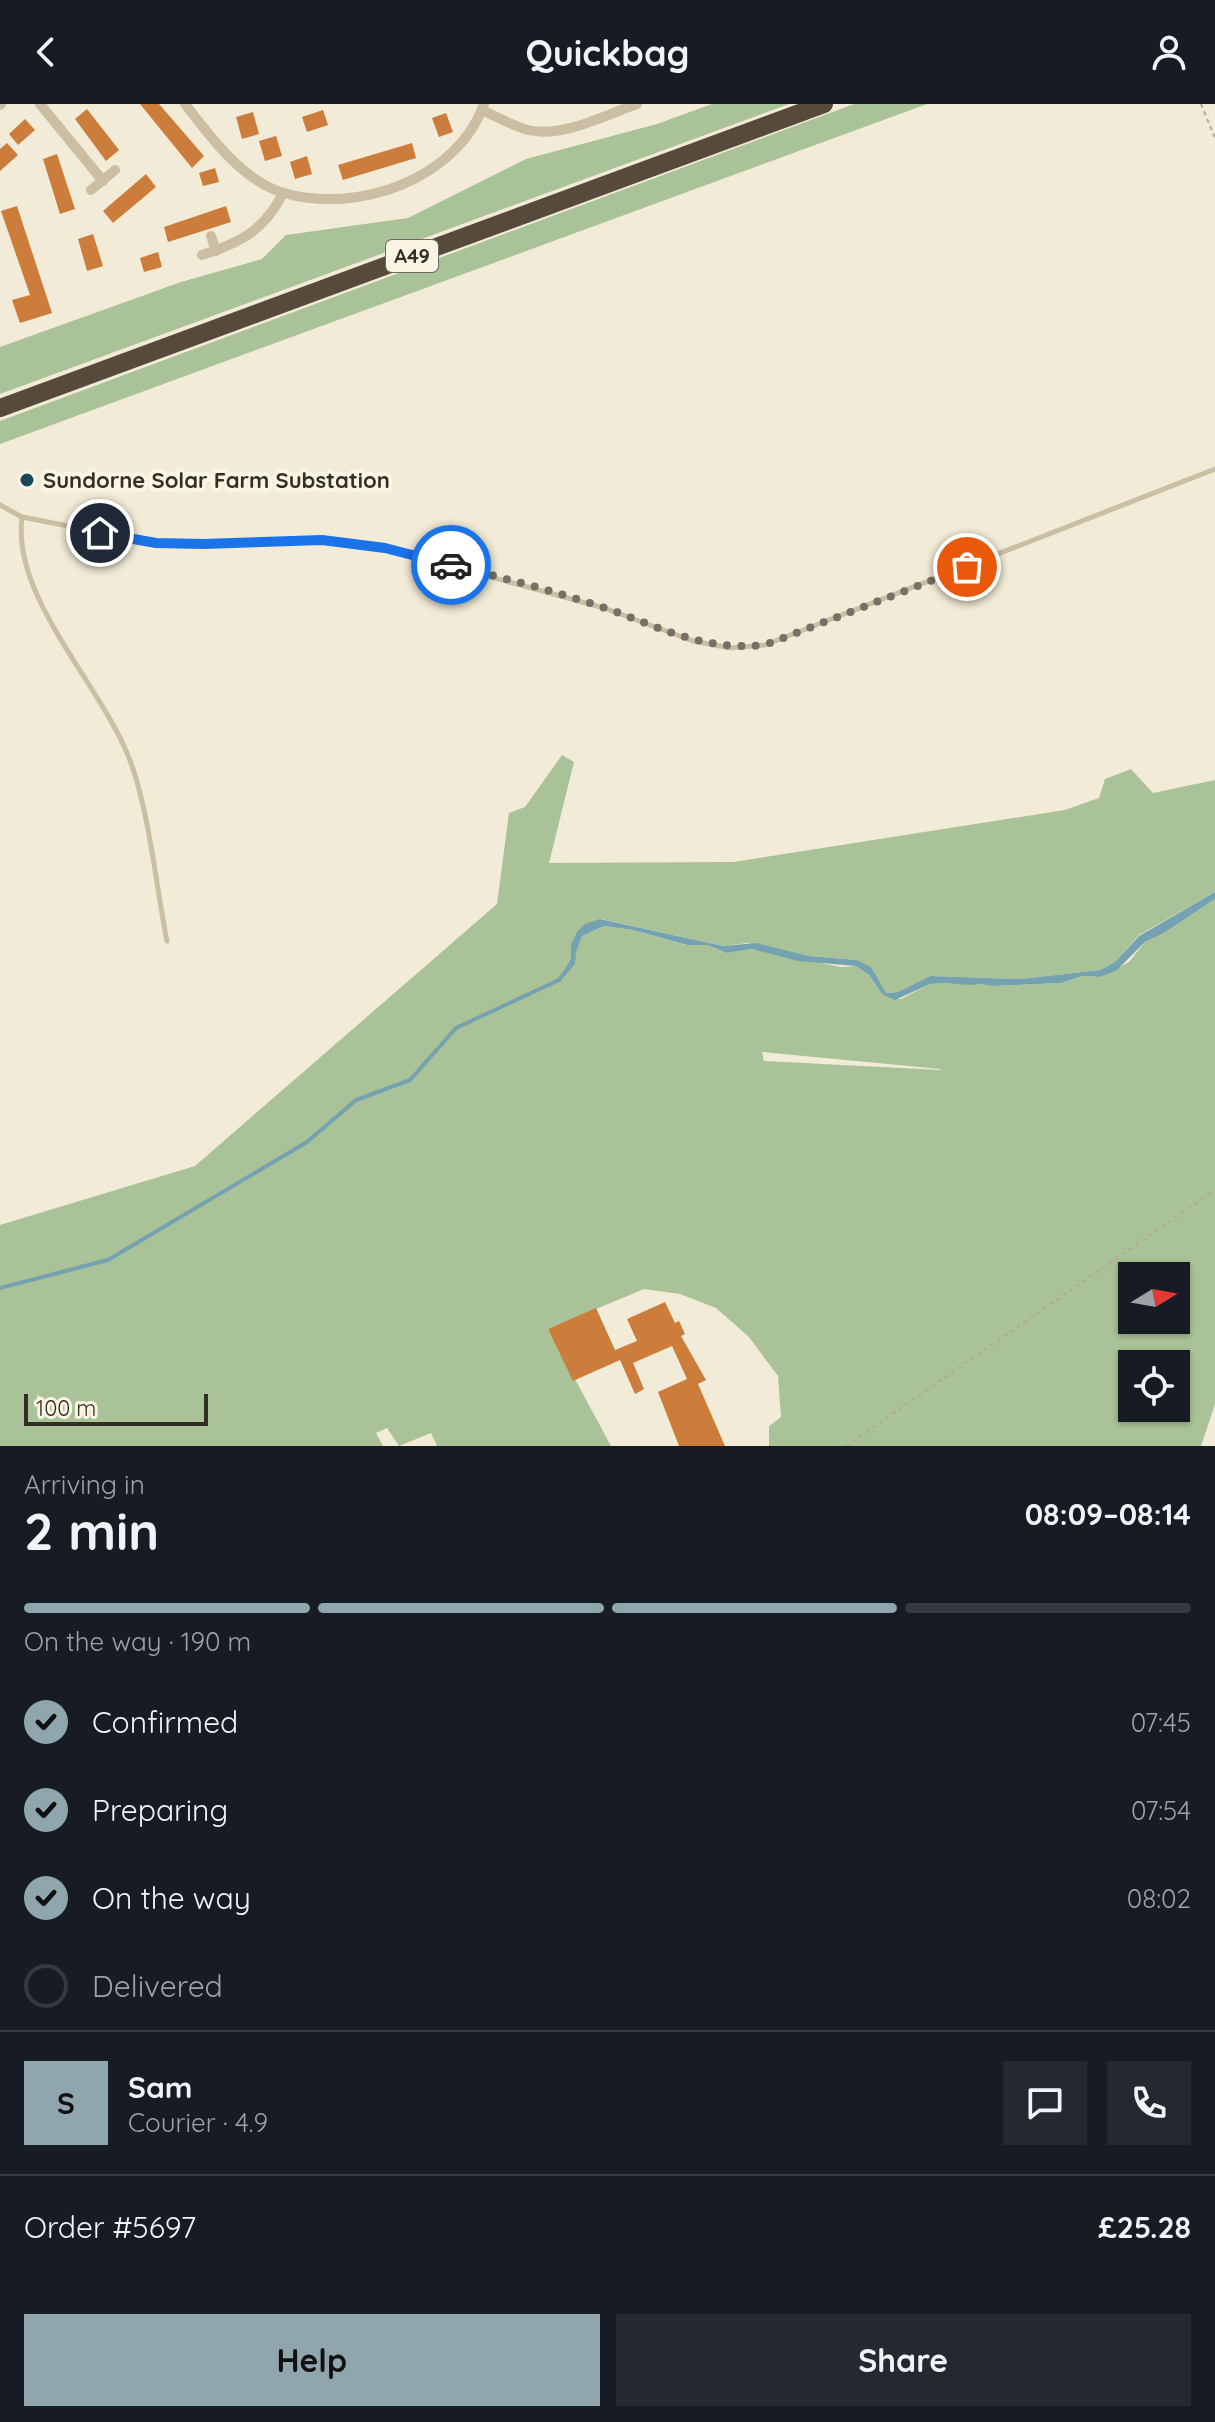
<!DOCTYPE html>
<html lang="en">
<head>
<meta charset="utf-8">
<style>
	body { margin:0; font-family:Quicksand,sans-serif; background:#242831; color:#f1f3f6; height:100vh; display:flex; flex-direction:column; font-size:30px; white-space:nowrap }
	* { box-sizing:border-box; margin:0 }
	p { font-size:26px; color:#9ea1a6 }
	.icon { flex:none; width:44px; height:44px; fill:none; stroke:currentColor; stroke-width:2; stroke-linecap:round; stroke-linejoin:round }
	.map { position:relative; height:1342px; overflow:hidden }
	.side { display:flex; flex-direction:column; background:#171b24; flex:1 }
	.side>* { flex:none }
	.needle { width:52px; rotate:79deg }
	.controls { position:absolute; left:1118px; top:1158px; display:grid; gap:16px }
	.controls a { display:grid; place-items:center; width:72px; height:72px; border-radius:0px; background:#171b24; box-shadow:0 2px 6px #0004; font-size:40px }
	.scale { position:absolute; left:24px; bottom:20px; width:184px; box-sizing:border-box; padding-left:8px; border:4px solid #352e26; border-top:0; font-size:22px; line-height:28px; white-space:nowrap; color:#352e26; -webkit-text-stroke:6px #faf4e4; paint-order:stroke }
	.pin { position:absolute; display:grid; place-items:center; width:68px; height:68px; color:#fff; margin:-34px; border:4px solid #fff; border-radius:50%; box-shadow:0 2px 8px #0007 }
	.courier { position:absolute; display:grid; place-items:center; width:80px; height:80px; margin:-40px; border:6px solid #1a73e8; border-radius:50%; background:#fff; color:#222; box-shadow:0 2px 10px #0007 }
	.headline em { font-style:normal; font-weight:700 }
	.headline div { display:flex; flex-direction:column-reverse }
	.headline { display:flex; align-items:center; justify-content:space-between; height:136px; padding:0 24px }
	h1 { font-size:52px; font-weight:700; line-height:60px }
	.bar { display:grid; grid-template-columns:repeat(4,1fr); gap:12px 8px; align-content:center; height:96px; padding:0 24px }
	.bar i { height:10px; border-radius:6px; background:#363941 }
	.bar .selected { background:#90a6af }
	.bar p { grid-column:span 4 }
	.line { display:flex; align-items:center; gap:20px; padding:0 24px; border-top:2px solid #363941 }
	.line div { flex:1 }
	.round { display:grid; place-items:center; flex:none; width:84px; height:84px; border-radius:0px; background:#242831 }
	ol { padding:0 24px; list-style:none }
	li { display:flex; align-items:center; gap:24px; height:88px }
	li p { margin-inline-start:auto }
	li .icon { padding:8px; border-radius:50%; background:#90a6af; color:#111; stroke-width:4 }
	li:last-child { color:#9ea1a6 }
	li i { width:44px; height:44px; border:4px solid #363941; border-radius:50% }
	.action { display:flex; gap:16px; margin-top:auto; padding:16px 24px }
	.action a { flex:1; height:92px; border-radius:0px; background:#90a6af; color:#111; font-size:32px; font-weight:700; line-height:92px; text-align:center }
	.action a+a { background:#242831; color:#f1f3f6 }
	header { display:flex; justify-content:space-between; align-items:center; height:104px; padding:0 24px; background:#171b24; font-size:36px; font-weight:700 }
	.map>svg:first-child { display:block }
	.green { fill:#aac297; fill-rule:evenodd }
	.water { fill:#75a2b1 }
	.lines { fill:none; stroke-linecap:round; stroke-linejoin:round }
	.stream { stroke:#75a2b1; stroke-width:4 }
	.building { fill:#cc7d3b }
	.path { stroke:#b7a88d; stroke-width:2; stroke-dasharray:4 4; stroke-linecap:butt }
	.lane { stroke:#cbbea3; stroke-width:5 }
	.street { stroke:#cbbea3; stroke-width:10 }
	.highway { stroke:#574a3c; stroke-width:18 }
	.done { stroke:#777064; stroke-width:8; stroke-dasharray:0 14.4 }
	.route { stroke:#1a73e8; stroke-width:10 }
	.poi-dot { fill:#194759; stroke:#faf4e4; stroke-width:3 }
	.labels { text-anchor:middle; stroke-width:8; stroke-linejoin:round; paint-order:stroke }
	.shield { fill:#faf4e4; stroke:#70695f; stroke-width:2 }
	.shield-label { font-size:20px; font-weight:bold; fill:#352e26 }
	.poi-label { font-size:22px; font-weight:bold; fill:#352e26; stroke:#faf4e4; text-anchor:start }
</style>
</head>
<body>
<header><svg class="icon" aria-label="back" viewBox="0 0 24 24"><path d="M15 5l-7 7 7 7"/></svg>Quickbag<svg class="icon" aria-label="person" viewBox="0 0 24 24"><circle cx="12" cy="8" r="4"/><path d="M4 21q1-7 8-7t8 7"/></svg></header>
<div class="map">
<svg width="1215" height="1342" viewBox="0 0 1215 1342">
	<rect width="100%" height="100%" fill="#f2ebd7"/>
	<g class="green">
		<path d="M712,0H789L0,290V243L181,178L262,155L286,131L408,114L526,55L657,20Z"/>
		<path d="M854,0H927L0,340V317Z"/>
		<path d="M562,651L574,658L549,759L733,758L1065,706L1099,694L1105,675L1131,665L1153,689L1215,676V788L1139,831L1115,858L1100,866L1021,875L930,872L898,888L886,889L856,856L809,852L748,839L723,842L601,815L571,840V855L565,867L582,832L604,822L633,826L686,841H707L727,849L752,845L841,863L856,862L869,871L882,890L901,895L930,880L965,878L992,882L1063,879L1082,872L1100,873L1129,858L1145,838L1164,829L1215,795V1300L1201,1342H769V1322L781,1313L778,1272L749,1233L716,1204L680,1190L644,1185L548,1225L611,1342H437L431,1329L399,1342L387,1324L376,1329L383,1342H0V1121L195,1062L497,800L509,709L525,703ZM762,948L940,965L941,966L764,957ZM1132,1172H1176V1216H1132ZM1132,1260H1176V1304H1132Z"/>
	</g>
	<path class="water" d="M1215,788V795L1164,829L1145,838L1117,866L1100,873L1082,872L1062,879L992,882L965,878L930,880L895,896L882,890L869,871L856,862L798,857L752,845L727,849L707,841H687L633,826L604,822L582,832L572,859L560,873L571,855V840L577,828L585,820L600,815L723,842L756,839L809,852L856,856L871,863L886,889L898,888L930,872L1021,875L1100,866L1115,858L1139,832Z"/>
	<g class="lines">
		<g class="stream">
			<path d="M952,878L975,879"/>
			<path d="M0,1184L108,1156L307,1038L356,996L410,976L456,924L559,876L573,859L574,850"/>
		</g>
	</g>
	<g class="building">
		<path d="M140,0H159L204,52L192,64Z"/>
		<path d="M87,5L119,46L106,57L75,15Z"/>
		<path d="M323,6L328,21L307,28L302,13Z"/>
		<path d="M253,8L259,30L242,35L236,13Z"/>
		<path d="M446,9L453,28L439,33L432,14Z"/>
		<path d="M25,15L35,26L18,41L9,30Z"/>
		<path d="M276,32L282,52L265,57L259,37Z"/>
		<path d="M7,39L18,51L0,67V45Z"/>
		<path d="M412,39L416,54L343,76L338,61Z"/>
		<path d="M57,50L75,105L60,110L43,55Z"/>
		<path d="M307,52L312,70L295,75L290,58Z"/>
		<path d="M215,64L219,78L203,82L199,69Z"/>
		<path d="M146,70L156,83L113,119L103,107Z"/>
		<path d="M17,102L52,209L20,219L12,196L30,191L1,107Z"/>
		<path d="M226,102L231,118L168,138L164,123Z"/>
		<path d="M93,130L103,162L87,167L78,135Z"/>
		<path d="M158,148L162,163L144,168L140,154Z"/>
		<path d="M665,1198L675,1219L679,1217L685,1230L681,1232L706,1276L698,1280L725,1342H679L658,1288L687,1275L672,1242L633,1259L644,1285L635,1290L620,1256L573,1277L548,1225L596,1204L615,1246L637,1237L627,1215Z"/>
	</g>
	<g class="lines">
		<g class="path">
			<path d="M1201,0L1215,34"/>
			<path d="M846,1342L1215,1086"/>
		</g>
		<g class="lane">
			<path d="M0,401L22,413L156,439L322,436L385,444L604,504L693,537L730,544L765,541L1215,365"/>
			<path d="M22,413C11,498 110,588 134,668C151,722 156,782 167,837"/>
		</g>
		<g class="street">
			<path d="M40,0L103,77"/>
			<path d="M185,0C210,32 242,77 284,89C357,110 457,76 484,0"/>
			<path d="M0,1L1,0"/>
			<path d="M482,6C497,13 513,22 528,26C563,34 605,11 637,0"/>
			<path d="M91,86L115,66"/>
			<path d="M211,132L216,147"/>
			<path d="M202,151C240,139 265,126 283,89"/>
		</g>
		<path class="highway" d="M0,304L824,0"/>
	</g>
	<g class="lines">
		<path class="done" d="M451,461C503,474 555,487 605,504C663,524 701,547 765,541L967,463"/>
		<path class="route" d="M100,429L156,439L203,440L322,436L385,444L451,461"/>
	</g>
	<circle class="poi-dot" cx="27" cy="376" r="8"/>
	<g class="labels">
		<rect class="shield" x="386" y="136" width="52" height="32" rx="6"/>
		<g class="shield-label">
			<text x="412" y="159">A49</text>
		</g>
		<g class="poi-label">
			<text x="43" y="384">Sundorne Solar Farm Substation</text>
		</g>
	</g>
</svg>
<div class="controls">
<a><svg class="needle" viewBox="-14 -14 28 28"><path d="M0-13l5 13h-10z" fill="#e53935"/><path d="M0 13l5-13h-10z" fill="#9ea1a6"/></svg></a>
<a><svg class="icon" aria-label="locate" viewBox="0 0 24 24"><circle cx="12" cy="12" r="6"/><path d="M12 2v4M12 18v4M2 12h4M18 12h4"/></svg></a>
</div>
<div class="scale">100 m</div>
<div class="pin" style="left:967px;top:463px;background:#ea580c"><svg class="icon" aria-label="bag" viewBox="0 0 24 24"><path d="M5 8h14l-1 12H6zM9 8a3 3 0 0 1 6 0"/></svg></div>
<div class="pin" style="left:100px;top:429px;background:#1f2937"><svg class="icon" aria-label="home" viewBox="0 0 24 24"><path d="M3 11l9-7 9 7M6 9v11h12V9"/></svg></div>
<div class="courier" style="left:451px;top:461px"><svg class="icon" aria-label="car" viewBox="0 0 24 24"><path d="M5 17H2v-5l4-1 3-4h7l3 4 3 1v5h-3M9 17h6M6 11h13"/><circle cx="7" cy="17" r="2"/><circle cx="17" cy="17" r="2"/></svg></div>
</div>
<section class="side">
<div class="headline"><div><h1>2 min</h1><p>Arriving in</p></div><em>08:09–08:14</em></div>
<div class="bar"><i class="selected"></i><i class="selected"></i><i class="selected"></i><i></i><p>On the way · 190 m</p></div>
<ol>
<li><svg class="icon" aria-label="check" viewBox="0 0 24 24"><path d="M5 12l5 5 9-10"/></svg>Confirmed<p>07:45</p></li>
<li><svg class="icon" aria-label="check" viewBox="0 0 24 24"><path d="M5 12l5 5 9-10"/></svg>Preparing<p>07:54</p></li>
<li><svg class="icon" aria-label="check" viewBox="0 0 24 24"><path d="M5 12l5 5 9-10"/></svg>On the way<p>08:02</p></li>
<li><i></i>Delivered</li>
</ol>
<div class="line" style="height:144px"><b class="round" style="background:#90a6af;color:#111">S</b><div><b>Sam</b><p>Courier · 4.9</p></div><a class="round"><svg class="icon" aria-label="chat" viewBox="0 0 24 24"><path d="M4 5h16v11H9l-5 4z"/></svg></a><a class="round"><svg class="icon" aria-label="phone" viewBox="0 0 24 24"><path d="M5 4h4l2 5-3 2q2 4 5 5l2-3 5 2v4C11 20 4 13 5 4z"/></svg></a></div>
<div class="line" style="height:104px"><div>Order #5697</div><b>£25.28</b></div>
<div class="action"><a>Help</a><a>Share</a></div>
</section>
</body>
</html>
